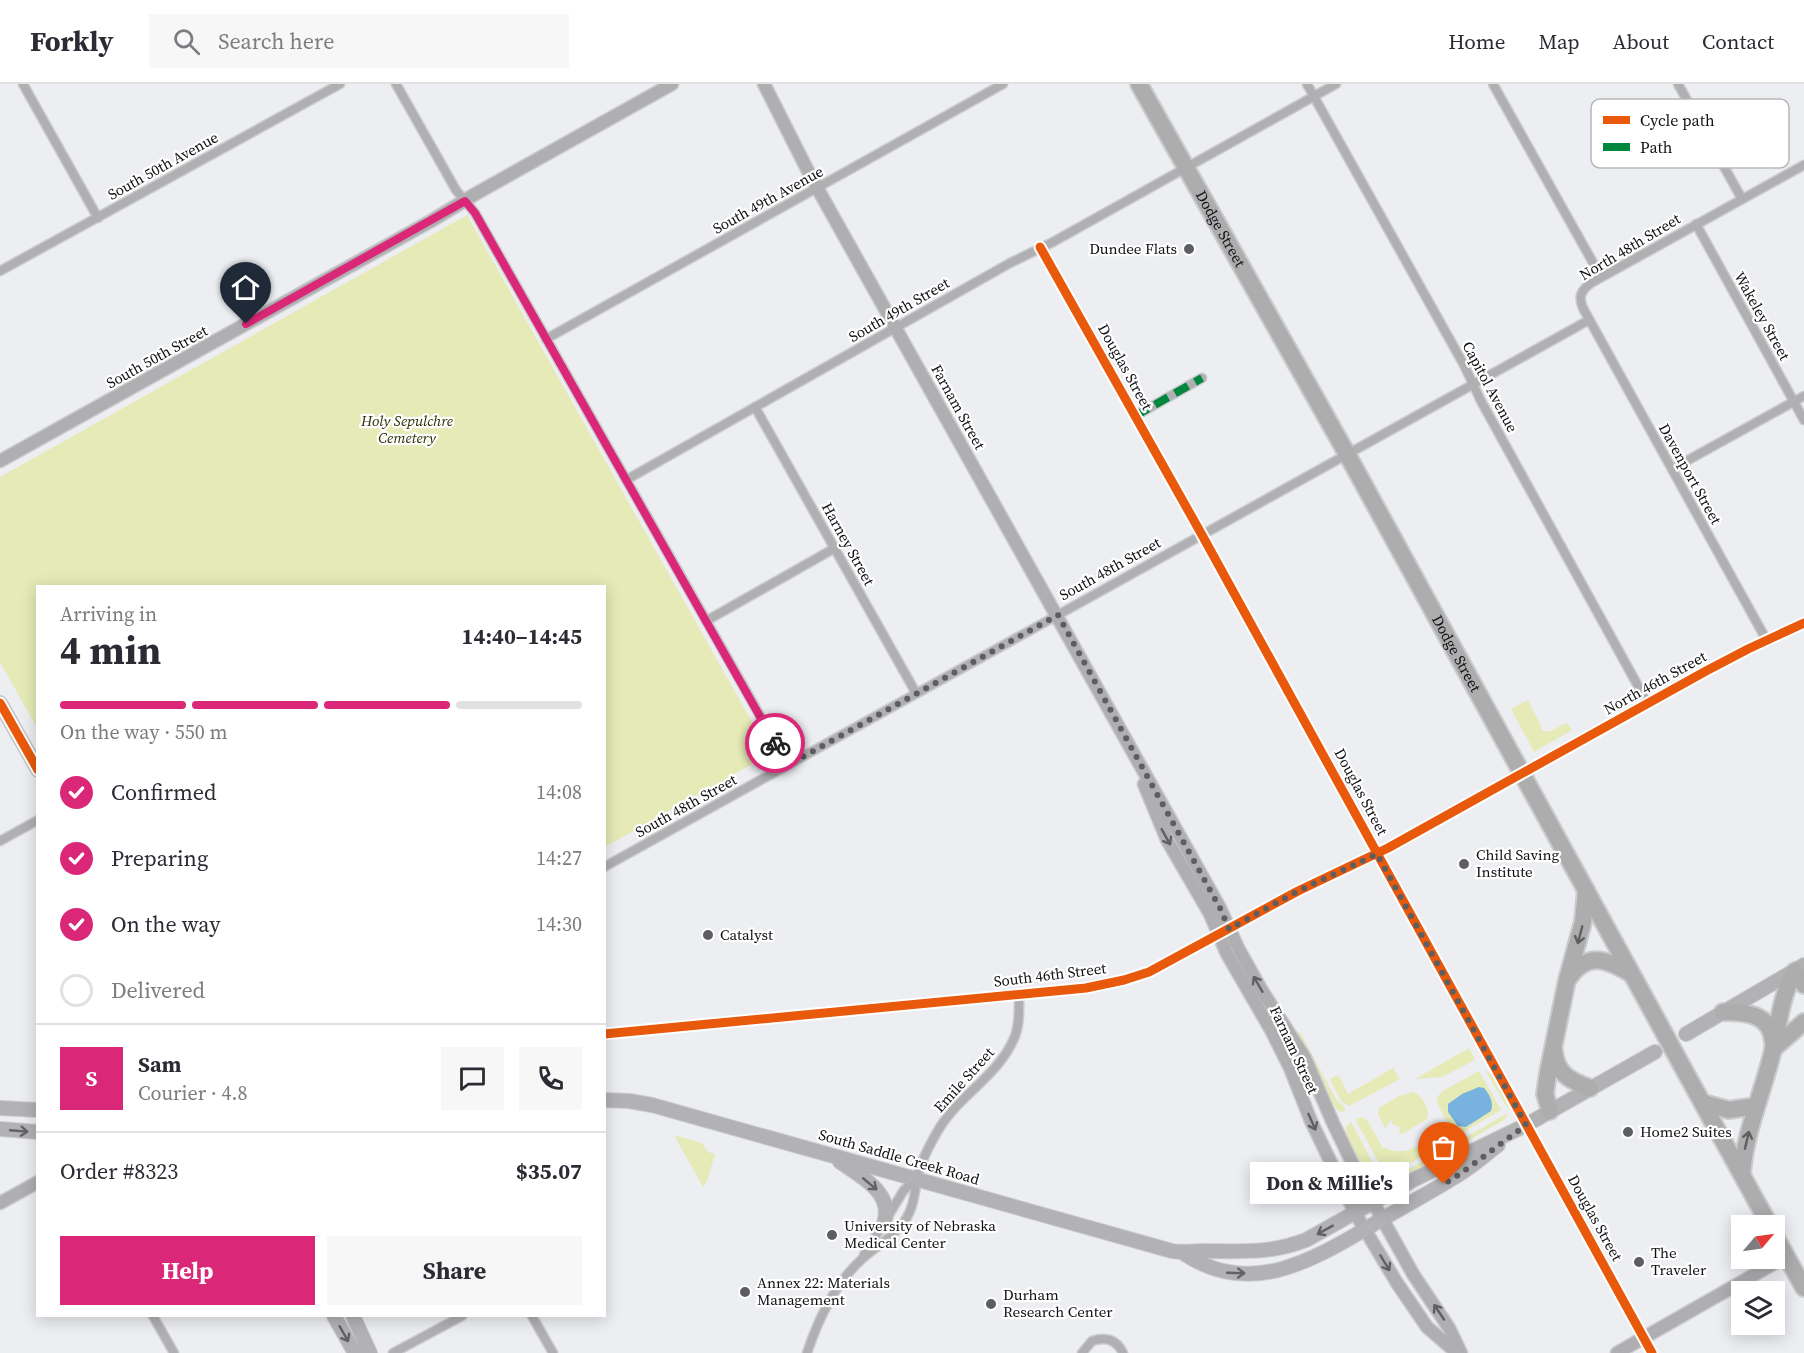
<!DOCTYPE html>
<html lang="en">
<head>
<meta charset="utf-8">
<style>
	body { margin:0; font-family:"Source Serif 4",serif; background:#f7f7f7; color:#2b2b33; height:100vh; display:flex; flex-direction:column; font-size:22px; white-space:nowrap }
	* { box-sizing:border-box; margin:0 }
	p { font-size:20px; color:#7c7c81 }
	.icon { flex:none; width:33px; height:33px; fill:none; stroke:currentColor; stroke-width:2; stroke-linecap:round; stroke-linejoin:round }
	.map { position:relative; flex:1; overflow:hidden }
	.panel { position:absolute; left:36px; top:501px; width:570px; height:732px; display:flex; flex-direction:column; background:#fff; border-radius:0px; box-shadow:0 3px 15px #0003 }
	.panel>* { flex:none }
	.needle { width:39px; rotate:61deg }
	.controls { position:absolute; left:1731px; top:1131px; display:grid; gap:12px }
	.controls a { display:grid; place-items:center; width:54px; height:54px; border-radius:0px; background:#fff; box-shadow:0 3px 15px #0003; font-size:30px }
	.pin { position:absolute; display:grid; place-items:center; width:51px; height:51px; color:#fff; margin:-62px -26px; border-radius:50% 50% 50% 0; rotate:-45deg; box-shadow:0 0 6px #0007 }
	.pin .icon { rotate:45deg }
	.courier { position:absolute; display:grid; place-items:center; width:60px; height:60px; margin:-30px; border:4px solid #db2777; border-radius:50%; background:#fff; color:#222; box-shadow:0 2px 8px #0007 }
	.bubble { position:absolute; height:42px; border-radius:0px; background:#fff; box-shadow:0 3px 15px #0003; font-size:20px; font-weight:700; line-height:42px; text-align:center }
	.headline em { font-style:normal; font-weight:700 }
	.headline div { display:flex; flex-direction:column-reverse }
	.headline { display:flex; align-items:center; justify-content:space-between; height:102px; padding:0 24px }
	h1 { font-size:39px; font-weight:700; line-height:45px }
	.bar { display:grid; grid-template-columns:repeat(4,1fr); gap:9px 6px; align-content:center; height:72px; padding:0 24px }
	.bar i { height:8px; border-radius:4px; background:#e1e1e2 }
	.bar .active { background:#db2777 }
	.bar p { grid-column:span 4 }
	.line { display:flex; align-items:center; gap:15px; padding:0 24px; border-top:2px solid #e1e1e2 }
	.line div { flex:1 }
	.round { display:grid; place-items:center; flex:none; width:63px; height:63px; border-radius:0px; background:#f7f7f7 }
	ol { padding:0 24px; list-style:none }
	li { display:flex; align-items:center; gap:18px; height:66px }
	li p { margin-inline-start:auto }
	li .icon { padding:6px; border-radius:50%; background:#db2777; color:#fff; stroke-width:4 }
	li:last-child { color:#7c7c81 }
	li i { width:33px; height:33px; border:3px solid #e1e1e2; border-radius:50% }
	.action { display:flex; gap:12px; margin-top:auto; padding:12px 24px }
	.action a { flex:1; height:69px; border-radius:0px; background:#db2777; color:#fff; font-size:24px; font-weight:700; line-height:69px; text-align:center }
	.action a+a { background:#f7f7f7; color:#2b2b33 }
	header { display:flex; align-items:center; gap:36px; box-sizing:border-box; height:84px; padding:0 30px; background:#fff; border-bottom:2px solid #e1e1e2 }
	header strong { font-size:28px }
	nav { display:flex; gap:33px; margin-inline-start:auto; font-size:21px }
	.search { width:420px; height:54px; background:#f7f7f7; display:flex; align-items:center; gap:15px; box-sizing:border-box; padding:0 21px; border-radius:0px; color:#7c7c81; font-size:22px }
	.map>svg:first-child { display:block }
	.green { fill:#e5eab7 }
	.water { fill:#77b3de }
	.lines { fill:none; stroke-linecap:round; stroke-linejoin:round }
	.street-casing { stroke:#cacbcd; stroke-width:11 }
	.secondary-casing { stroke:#cacbcd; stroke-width:15 }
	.primary-casing { stroke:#cacbcd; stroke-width:16 }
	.highway-casing { stroke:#cacbcd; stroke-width:20 }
	.street { stroke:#b0afb1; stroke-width:8 }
	.secondary { stroke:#afaeb0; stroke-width:12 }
	.primary { stroke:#b2b2b4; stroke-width:14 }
	.highway { stroke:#adadae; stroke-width:16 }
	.highway-bridge-casing { stroke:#cacbcd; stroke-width:20; stroke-linecap:butt }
	.highway-bridge { stroke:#adadae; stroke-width:16 }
	.quiet { stroke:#00873e; stroke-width:8; stroke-dasharray:15 8; stroke-linecap:butt }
	.cycleway-casing { stroke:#fff; stroke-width:13 }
	.cycleway { stroke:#e8590c; stroke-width:9 }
	.oneway { stroke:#606062 }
	.oneway2 { stroke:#5e5f60 }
	.oneway3 { stroke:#616264 }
	.done { stroke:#5d5e61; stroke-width:6; stroke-dasharray:0 10.8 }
	.route { stroke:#db2777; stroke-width:8 }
	.poi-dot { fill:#5d5e61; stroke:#fff; stroke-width:2 }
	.labels { text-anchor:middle; stroke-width:4.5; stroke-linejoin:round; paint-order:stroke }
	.street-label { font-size:15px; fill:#101113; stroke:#fff }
	.poi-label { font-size:15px; fill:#101113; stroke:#fff; text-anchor:start }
	.park-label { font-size:15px; font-style:italic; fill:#2c2e04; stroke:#fff }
	.key { fill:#fff; stroke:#b7b8b8; stroke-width:1.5 }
	.key-label { font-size:16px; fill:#101113 }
</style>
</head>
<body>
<header>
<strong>Forkly</strong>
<div class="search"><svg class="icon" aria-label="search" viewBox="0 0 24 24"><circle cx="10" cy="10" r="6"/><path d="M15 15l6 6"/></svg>Search here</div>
<nav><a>Home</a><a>Map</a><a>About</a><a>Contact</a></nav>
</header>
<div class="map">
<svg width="1804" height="1269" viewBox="0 0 1804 1269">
	<rect width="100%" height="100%" fill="#edeef2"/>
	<g class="green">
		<path d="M467,131L770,670L605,763L604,502H38L37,644L0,578V393Z"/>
		<path d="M1528,616L1541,642V645C1550,652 1557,642 1567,639L1572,646L1534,668L1511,625Z"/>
		<path d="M1300,948L1337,1017L1344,1022L1345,1027L1340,1028L1334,1022L1318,987L1297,949Z"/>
		<path d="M1469,964L1475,975L1473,977L1442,993L1415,995Z"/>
		<path d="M1393,984L1400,995L1349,1022L1341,1017L1330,995L1338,991L1348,1010Z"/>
		<path d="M1485,986C1496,991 1507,1015 1509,1026Z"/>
		<path d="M1479,987L1501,1026L1455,1053L1438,1021L1437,1013L1443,1007Z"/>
		<path d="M1413,1008C1422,1011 1431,1026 1427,1035L1402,1050L1399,1049L1400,1043L1392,1040V1037L1388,1039L1386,1045L1378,1031L1379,1024L1399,1012Z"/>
		<path d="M1506,1030H1508L1504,1036L1464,1059L1458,1058Z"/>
		<path d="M1362,1033L1368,1037L1382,1063C1408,1074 1415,1061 1437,1053L1442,1054L1445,1059L1400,1085L1391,1087L1382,1084L1357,1039L1356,1035Z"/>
		<path d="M1351,1038L1374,1081L1364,1086L1346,1049V1043Z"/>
		<path d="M674,1051L702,1059L708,1068L715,1070L707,1097L703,1103Z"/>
		<path d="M1446,1064L1444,1070L1405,1093L1402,1089Z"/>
	</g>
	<path class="water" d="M1479,1003L1484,1004C1489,1010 1494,1018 1491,1027L1466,1043L1458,1042L1448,1028V1020L1462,1010Z"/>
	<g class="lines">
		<g class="street-casing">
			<g id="street">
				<path d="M23,0L98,134"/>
				<path d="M396,0L456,106L475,129L788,681"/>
				<path d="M1307,0L1464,281L1481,317L1648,620"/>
				<path d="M1493,0L1601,193"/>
				<path d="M1678,0L1742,115"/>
				<path d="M1696,140L1804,336"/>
				<path d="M1040,163L1202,451L1652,1269"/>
				<path d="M0,187L340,0"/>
				<path d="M546,255L1003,0"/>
				<path d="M755,323L916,609"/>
				<path d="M1135,332L1202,294"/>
				<path d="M1672,385L1804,312"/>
				<path d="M626,396L1010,179L1053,158L1336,0"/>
				<path d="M706,537L835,464"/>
				<path d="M1767,557L1584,226C1578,214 1580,207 1591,199L1804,81"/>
				<path d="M0,757L38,736"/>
				<path d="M604,783L1589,236"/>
				<path d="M604,950L1086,904L1124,896L1149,888L1298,807L1388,764L1706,587L1748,565L1804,539"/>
				<path d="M864,1171L904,1106L917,1095"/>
				<path d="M153,1232L174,1269"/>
				<path d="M532,1232L553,1269"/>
				<path d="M393,1269L462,1232"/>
				<path d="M807,1269C818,1236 835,1199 862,1175C876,1162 895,1152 906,1135C914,1122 914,1111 917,1096C919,1081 928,1064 936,1050C956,1012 999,993 1015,952C1020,939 1019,924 1019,911"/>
				<path d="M1082,1269L1092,1257C1106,1252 1117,1256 1123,1269"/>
			</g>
		</g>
		<g class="secondary-casing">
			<g id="secondary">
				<path d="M764,0L810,91L1220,824L1238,864L1261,905L1305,974L1333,1039L1359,1093L1413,1190L1449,1244L1461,1269"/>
				<path d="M0,377L431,137L477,109L672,0"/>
				<path d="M1144,700L1167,756L1210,830L1227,870L1271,946L1290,984L1311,1037L1355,1129L1397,1199L1427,1243L1457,1269"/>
				<path d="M0,1119L38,1098"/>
				<path d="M1617,1269L1787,1172"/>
			</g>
		</g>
		<g class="primary-casing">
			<g id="primary">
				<path d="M0,619L38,686"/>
				<path d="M1686,950L1804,881"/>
				<path d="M604,1016L629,1017L652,1021L1172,1167C1183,1169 1193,1167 1204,1167C1243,1167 1269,1170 1306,1156L1413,1096L1526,1041L1655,968"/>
				<path d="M0,1024L38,1026"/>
				<path d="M0,1045L38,1048"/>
				<path d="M840,1078C862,1093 896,1110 883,1142"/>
				<path d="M1183,1169C1255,1218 1322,1170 1386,1133C1410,1119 1434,1106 1458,1091C1472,1083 1485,1071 1498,1061"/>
				<path d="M334,1232L355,1269"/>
				<path d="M353,1232L370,1269"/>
			</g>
		</g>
		<g class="highway-casing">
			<g id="highway">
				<path id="s1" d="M1139,0L1347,370L1657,936"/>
				<path d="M1568,895C1587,867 1606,875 1630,889"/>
				<path d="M1723,928C1745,928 1771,929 1773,958"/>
				<path d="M1773,965L1804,938"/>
				<path d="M1554,967C1556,990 1571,997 1590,1004"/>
				<path d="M1682,982L1770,1142"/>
				<path d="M1703,1019L1729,1026L1756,1022"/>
				<path d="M1550,1027L1545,1010L1548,989L1567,896L1583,838L1586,806"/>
				<path d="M1742,1090C1745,1047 1763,1008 1773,966C1779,938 1781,912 1795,887L1804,901"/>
				<path d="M1774,1150L1804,1204"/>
			</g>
		</g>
		<use href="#street" class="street"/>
		<use href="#secondary" class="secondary"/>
		<use href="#primary" class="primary"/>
		<use href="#highway" class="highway"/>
		<g class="highway-bridge-casing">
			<path id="highway-bridge" d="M1657,936L1682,982"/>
		</g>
		<use href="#highway-bridge" class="highway-bridge"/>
		<path class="quiet" d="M1135,332L1202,294"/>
		<g class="cycleway-casing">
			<g id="cycleway">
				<path d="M1040,163L1202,451L1652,1269"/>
				<path d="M0,619L38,686"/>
				<path d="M604,950L1086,904L1124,896L1149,888L1298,807L1388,764L1706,587L1748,565L1804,539"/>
			</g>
		</g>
		<use href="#cycleway" class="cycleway"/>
	</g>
	<defs><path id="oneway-shaft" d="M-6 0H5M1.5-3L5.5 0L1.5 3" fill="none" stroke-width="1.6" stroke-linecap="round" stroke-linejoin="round" transform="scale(1.5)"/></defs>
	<g class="oneway">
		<use href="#oneway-shaft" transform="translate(1166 753) rotate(61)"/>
		<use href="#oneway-shaft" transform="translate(1258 900) rotate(-120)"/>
		<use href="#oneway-shaft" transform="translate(1312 1038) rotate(66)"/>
		<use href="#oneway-shaft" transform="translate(1385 1179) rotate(59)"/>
		<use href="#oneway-shaft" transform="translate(1439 1228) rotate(-124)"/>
	</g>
	<g class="oneway2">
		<use href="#oneway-shaft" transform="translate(1580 851) rotate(105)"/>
		<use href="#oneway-shaft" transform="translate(1747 1056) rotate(-77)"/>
	</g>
	<g class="oneway3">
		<use href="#oneway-shaft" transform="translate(19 1047) rotate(5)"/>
		<use href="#oneway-shaft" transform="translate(870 1100) rotate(40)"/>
		<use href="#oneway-shaft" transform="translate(1325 1146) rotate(151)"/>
		<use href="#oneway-shaft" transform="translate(1236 1189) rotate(2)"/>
		<use href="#oneway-shaft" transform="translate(344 1250) rotate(60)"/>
	</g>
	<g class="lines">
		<path class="done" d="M775,659L788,681L1058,531L1220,824L1229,845L1298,807L1377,770L1526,1041L1460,1090L1444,1100"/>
		<path class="route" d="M246,240L465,117L475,129L775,659"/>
	</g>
	<g class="poi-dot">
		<circle cx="1189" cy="165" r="6"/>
		<circle cx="1464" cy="780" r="6"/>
		<circle cx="708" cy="851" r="6"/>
		<circle cx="1628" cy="1048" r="6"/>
		<circle cx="832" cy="1151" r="6"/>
		<circle cx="1639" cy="1178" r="6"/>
		<circle cx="745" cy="1208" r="6"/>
		<circle cx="991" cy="1220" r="6"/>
	</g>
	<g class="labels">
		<g class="street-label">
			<text transform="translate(163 82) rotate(-29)" y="5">South 50th Avenue</text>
			<text transform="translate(768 116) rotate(-29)" y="5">South 49th Avenue</text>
			<text dy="5" stroke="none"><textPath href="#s1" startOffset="166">Dodge Street</textPath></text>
			<text transform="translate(1630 163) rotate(-31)" y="5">North 48th Street</text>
			<text transform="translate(899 226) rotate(-30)" y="5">South 49th Street</text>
			<text transform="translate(1762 232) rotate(61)" y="5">Wakeley Street</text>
			<text transform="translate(157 273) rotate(-29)" y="5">South 50th Street</text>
			<text transform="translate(1125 283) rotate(61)" y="5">Douglas Street</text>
			<text transform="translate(1490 303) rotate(62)" y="5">Capitol Avenue</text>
			<text transform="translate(958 323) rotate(61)" y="5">Farnam Street</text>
			<text transform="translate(1690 390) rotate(61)" y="5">Davenport Street</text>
			<text transform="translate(848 460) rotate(61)" y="5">Harney Street</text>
			<text transform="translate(1110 485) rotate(-29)" y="5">South 48th Street</text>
			<text dy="5" stroke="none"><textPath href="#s1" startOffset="652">Dodge Street</textPath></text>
			<text transform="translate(1655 599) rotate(-29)" y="5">North 46th Street</text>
			<text transform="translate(1361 708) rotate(62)" y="5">Douglas Street</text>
			<text transform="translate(686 722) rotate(-29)" y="5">South 48th Street</text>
			<text transform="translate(1050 891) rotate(-7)" y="5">South 46th Street</text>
			<text transform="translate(1294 966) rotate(65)" y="5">Farnam Street</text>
			<text transform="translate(964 996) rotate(-48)" y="5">Emile Street</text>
			<text transform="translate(899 1073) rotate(16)" y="5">South Saddle Creek Road</text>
			<text transform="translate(1595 1134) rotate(61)" y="5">Douglas Street</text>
		</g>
		<g class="poi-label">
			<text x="1177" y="170" text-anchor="end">Dundee Flats</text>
			<text x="1476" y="776">Child Saving<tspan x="1476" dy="17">Institute</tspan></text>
			<text x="720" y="856">Catalyst</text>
			<text x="1640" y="1053">Home2 Suites</text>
			<text x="844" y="1147">University of Nebraska<tspan x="844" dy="17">Medical Center</tspan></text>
			<text x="1651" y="1174">The<tspan x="1651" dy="17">Traveler</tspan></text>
			<text x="757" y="1204">Annex 22: Materials<tspan x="757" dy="17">Management</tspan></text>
			<text x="1003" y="1216">Durham<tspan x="1003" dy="17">Research Center</tspan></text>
		</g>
		<g class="park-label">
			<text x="407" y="342">Holy Sepulchre<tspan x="407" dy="17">Cemetery</tspan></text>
		</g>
	</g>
	<rect x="1591" y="15" width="198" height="69" rx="9" class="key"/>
	<rect x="1603" y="32" width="27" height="8" fill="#e8590c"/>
	<rect x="1603" y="59" width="27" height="8" fill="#00873e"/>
	<g class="key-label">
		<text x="1640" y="42">Cycle path</text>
		<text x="1640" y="69">Path</text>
	</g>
</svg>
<div class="controls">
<a><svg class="needle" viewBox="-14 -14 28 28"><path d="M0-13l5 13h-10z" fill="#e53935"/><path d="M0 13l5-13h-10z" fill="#7c7c81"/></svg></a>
<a><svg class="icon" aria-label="layers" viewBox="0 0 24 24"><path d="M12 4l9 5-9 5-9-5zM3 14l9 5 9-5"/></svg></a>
</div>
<div class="pin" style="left:1444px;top:1100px;background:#ea580c"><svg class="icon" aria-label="bag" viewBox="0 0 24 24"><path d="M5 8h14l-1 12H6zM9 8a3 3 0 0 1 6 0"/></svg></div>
<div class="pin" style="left:246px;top:240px;background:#1f2937"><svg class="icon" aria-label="home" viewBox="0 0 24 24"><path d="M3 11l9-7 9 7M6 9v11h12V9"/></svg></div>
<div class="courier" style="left:775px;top:659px"><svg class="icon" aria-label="bike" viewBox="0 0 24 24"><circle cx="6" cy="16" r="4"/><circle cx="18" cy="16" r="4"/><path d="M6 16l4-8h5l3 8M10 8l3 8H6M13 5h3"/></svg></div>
<div class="bubble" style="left:1250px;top:1078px;width:159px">Don &amp; Millie's</div>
<section class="panel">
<div class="headline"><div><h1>4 min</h1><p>Arriving in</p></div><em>14:40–14:45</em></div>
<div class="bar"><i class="active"></i><i class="active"></i><i class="active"></i><i></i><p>On the way · 550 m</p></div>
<ol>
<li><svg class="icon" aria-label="check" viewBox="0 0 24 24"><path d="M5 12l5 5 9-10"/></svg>Confirmed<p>14:08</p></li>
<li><svg class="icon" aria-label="check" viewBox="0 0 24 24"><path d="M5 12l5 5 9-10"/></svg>Preparing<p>14:27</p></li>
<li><svg class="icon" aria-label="check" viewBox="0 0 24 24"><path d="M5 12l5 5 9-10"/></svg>On the way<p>14:30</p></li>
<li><i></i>Delivered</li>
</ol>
<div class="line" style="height:108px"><b class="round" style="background:#db2777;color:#fff">S</b><div><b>Sam</b><p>Courier · 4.8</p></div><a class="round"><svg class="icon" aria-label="chat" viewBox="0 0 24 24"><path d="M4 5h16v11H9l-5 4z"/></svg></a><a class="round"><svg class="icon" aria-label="phone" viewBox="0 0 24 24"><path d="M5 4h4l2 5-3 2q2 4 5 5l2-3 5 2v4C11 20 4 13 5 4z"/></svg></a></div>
<div class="line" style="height:78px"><div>Order #8323</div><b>$35.07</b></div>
<div class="action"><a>Help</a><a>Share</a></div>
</section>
</div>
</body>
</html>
